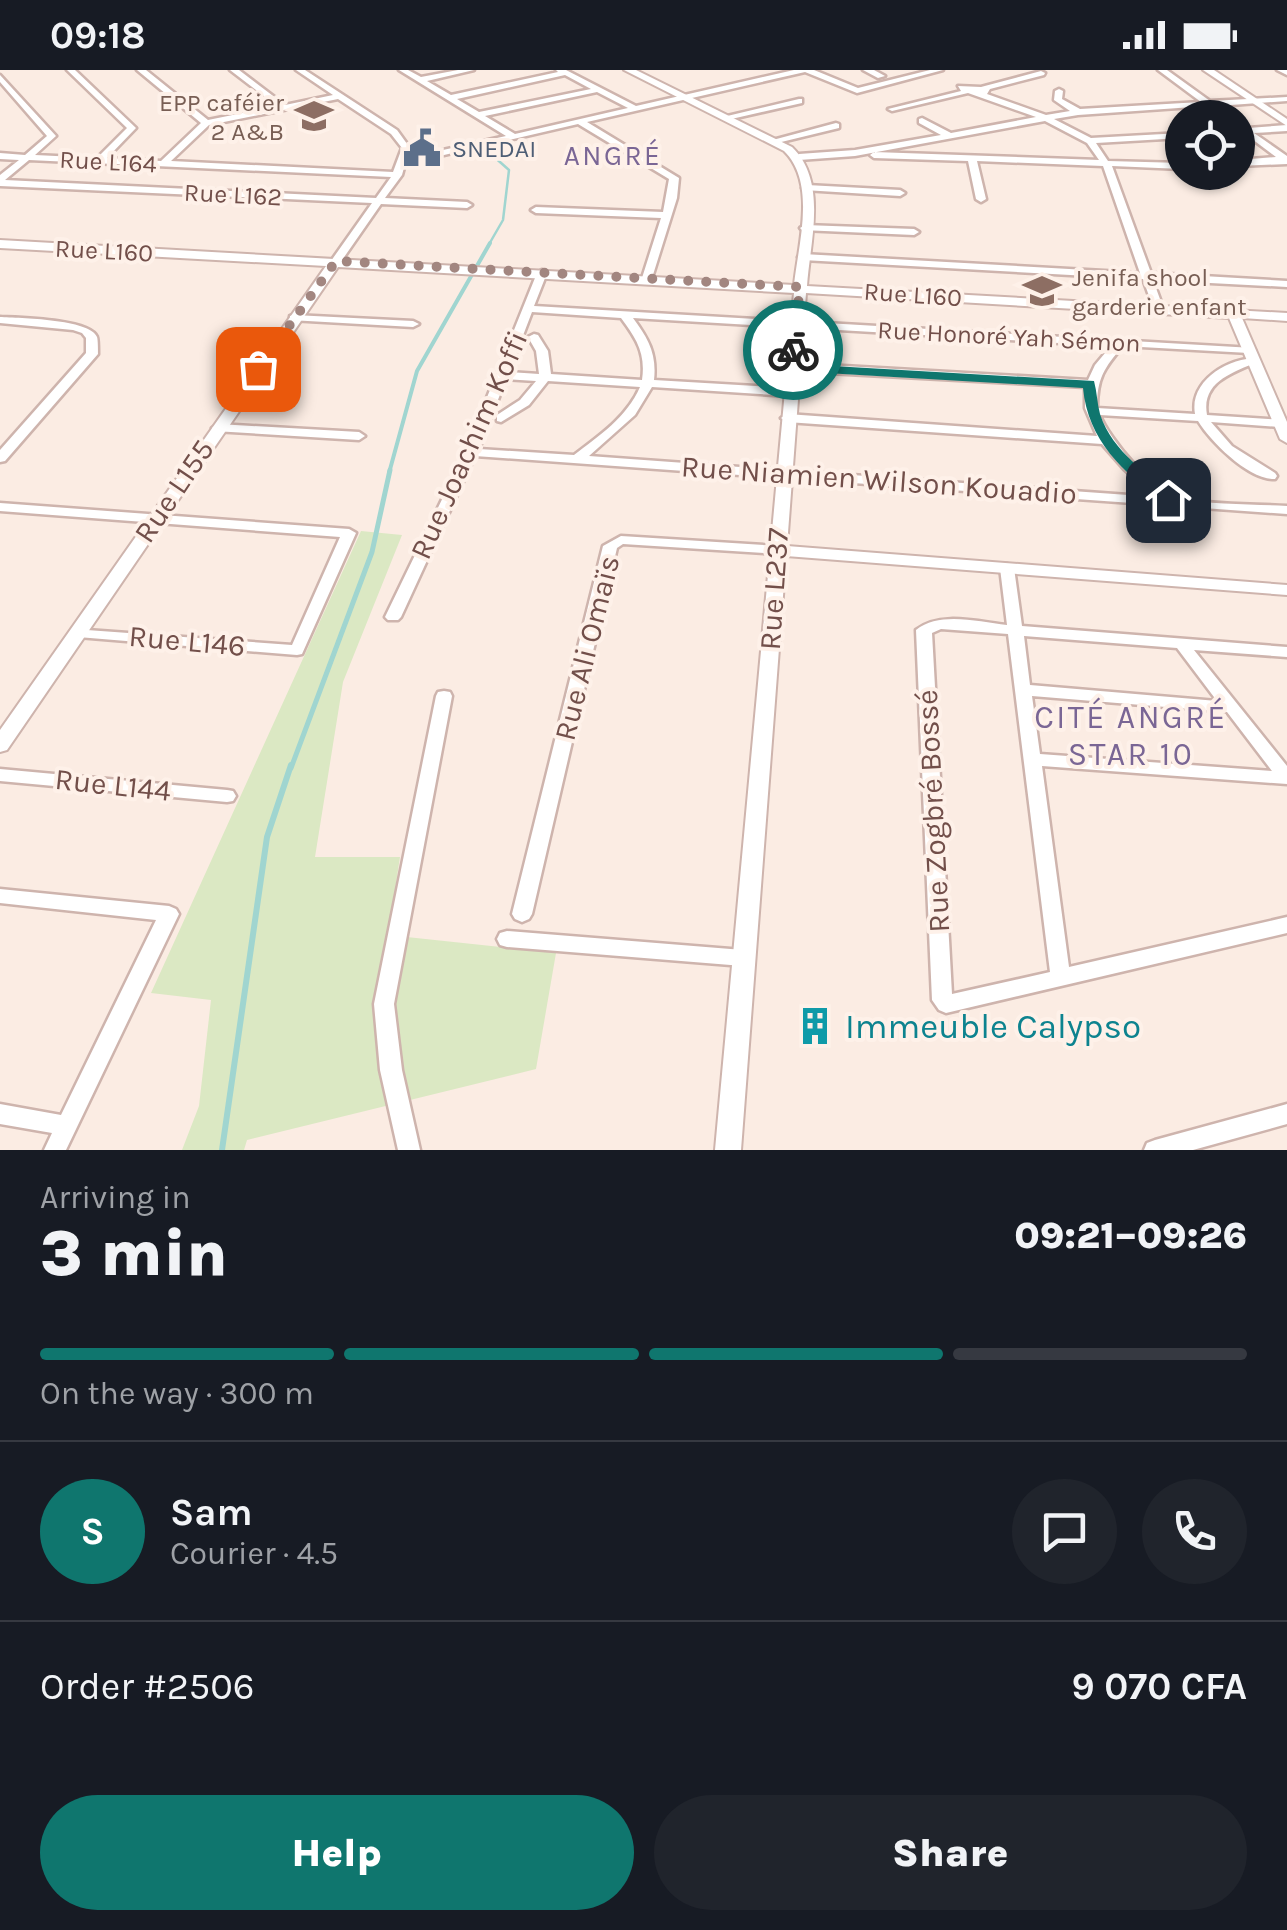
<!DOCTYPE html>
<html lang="en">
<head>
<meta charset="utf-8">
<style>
	body { margin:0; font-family:Karla,sans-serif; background:#20242c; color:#f1f3f6; height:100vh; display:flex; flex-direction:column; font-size:38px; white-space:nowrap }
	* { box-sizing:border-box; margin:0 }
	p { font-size:32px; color:#9ea1a6 }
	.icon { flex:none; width:55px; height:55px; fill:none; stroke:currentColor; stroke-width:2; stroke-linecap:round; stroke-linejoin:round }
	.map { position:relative; height:1080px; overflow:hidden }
	.side { display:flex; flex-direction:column; background:#171b24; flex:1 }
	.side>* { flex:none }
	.buttons { position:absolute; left:1165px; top:30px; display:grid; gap:20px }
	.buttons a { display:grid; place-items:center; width:90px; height:90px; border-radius:50%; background:#171b24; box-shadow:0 2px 8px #0004; font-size:50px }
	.pin { position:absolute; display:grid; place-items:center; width:85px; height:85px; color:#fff; margin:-42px; border-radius:20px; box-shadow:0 5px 15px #0006 }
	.courier { position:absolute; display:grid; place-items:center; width:100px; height:100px; margin:-50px; border:8px solid #0f766e; border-radius:50%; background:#fff; color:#222; box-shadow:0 2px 12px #0007 }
	.headline em { font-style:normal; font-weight:800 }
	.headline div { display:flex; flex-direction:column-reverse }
	.headline { display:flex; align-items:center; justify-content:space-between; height:170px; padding:0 40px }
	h1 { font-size:65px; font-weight:800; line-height:75px }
	.bar { display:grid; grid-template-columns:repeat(4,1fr); gap:15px 10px; align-content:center; height:120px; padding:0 40px }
	.bar i { height:12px; border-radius:8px; background:#363941 }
	.bar .selected { background:#0f766e }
	.bar p { grid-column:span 4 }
	.line { display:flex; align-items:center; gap:25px; padding:0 40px; border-top:2px solid #363941 }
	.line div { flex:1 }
	.round { display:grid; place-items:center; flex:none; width:105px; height:105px; border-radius:52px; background:#20242c }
	.primary-button { display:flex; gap:20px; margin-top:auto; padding:20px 40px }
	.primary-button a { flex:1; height:115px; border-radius:60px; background:#0f766e; color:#fff; font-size:40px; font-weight:800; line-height:115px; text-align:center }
	.primary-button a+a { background:#20242c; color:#f1f3f6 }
	.status { display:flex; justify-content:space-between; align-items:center; height:70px; padding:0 50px; background:#171b24; direction:ltr }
	.status svg { height:28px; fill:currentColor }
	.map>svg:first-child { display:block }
	.green { fill:#dbe8c3 }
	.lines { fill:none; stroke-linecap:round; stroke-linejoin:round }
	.stream-far3 { stroke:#a0d5d0; stroke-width:2.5 }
	.stream-far2 { stroke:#a0d5d0; stroke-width:4 }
	.stream-far1 { stroke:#a0d5d0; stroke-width:5 }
	.stream { stroke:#a0d5d0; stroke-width:6 }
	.minor-casing { stroke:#ceb4ad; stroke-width:5 }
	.tertiary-casing { stroke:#ceb4ad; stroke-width:4 }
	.minor { fill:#fff; fill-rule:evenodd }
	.tertiary { fill:#fff; fill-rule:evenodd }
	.route { fill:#0f766e }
	.done { stroke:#a28680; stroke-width:10; stroke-dasharray:0 18 }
	.labels { text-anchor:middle; stroke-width:8; stroke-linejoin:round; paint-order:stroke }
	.far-education-label { font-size:25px; fill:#785e54; stroke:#fef1e9; text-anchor:end }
	.far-service-label { font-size:25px; fill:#4e5e75; stroke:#fef1e9; text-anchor:start }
	.far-street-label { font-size:25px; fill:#724f4a; stroke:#fef1e9 }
	.far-neighbourhood-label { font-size:28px; letter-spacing:2.5px; fill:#7a6695; stroke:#fef1e9 }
	.street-label { font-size:30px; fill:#724f4a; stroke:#fef1e9 }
	.neighbourhood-label { font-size:32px; letter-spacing:2.5px; fill:#7a6695; stroke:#fef1e9 }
	.near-culture-label { font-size:35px; fill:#0d838f; stroke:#fef1e9; text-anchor:start }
</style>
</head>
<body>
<div class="status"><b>09:18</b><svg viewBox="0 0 49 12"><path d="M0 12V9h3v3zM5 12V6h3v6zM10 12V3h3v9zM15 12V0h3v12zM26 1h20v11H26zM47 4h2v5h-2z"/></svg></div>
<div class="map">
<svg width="1287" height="1080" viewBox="0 0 1287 1080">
	<rect width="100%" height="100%" fill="#fbece3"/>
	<path class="green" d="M361,461L402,465L343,612L315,787H400L388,865L556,883L536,999L247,1070L244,1080H182L199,1036L211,930L151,923Z"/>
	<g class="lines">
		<path class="stream-far3" d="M483,77L509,100L503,150L488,176"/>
		<path class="stream-far2" d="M389,403L417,301L490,173"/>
		<path class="stream-far1" d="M291,698L372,482L390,400"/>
		<path class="stream" d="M222,1080L267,767L291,695"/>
		<g class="minor-casing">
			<g id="minor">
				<path d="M67,0H75L136,58L107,88L161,91L201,53L137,0H146L208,50L277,36L230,0H239L285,35L333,25L296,0H305L397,60L410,78L407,88L506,66L399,0H408L421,7L458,0H474L427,11L451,25L558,2L556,0H566L636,36L794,0H814L858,18L930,0H943L857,23L805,2L587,52L679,108L677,128L652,208L647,211L642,208L661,148L536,143L531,140L536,137L663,142L669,109L578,54L405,94L402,105L385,128L467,132L472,135L467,138L381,134L340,193L336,194L331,191L372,133L0,116V105L19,90L0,89V83L25,85L47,66L0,12V5L56,66L35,85L97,88L127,58ZM565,5L591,19L479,42L457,29ZM597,22L628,38L515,64L485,46ZM338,29L391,64L402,78L393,102L171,91L209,55ZM29,90L391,107L376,128L5,110Z"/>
				<path d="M863,0H874L885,6L878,8Z"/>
				<path d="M1158,0H1167L1210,31L1287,27V31L1217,36L1232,48H1222L1207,36L1078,45L1054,49L1091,68L1182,63V68L1096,73L1108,91L1182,93V99L1112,96L1151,203L1287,211V217L1153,210L1164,240L1159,243L1154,240L1143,209L803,190L798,187L803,184L1140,203L1103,96L977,91L986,129L981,132L976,129L968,91L874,88L870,85L874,82L1099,90L1087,73L1045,51L855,86L799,90L795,87L799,84L855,80L941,65L919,53V49L922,48L951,63L1036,47L968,23L892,41L888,39L961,21L958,16L981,17L1041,1L1045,3L1044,5L990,19L987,24L1046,45L1070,41L1054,30L1055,21L1059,19L1063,21L1062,29L1080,39L1201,32Z"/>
				<path d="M1277,0H1287V5Z"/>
				<path d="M799,29H802V33L727,50L723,47Z"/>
				<path d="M1238,52L1248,58L1287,55V61L1254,63L1287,86V94L1238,96V90L1276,87L1244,63H1238Z"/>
				<path d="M836,53L839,54V58L773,74L769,71Z"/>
				<path d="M807,115L900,120L905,123L900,126L804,120L802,118Z"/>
				<path d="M805,155L914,159L919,162L914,165L802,160L800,158Z"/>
				<path d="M542,200L547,203L534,236L1253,278L1255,280L1249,283L1123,276C1104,298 1097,308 1097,338L1195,344C1189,311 1228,288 1257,288V292C1232,303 1201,312 1207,345L1284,350V356L1280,357L1211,352L1232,376L1275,403L1277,406L1275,409C1249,410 1211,372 1198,351L1100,345C1108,368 1155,423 1178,428C1211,435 1253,434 1287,436V444L475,386L401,547L398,550H388L385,547L465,382L537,203ZM532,242L621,248C636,268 646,283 642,310L551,304L548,281L538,265L534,264L528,267L536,281L539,304L509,302ZM633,248L1111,276L1095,295L1088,310L791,293L785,297L791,301L1085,317V338L1097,366L787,344L781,348L787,352L1102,374L1124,399L1156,427L589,386L635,345L652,317L789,326L795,322L789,318L654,310C657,284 648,268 633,248ZM506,309L536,311L520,330L497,345V351L501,352L529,335L548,311L640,317C627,347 599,366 574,385L479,379Z"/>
				<path d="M294,245L413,251L419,254L413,257L290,250V246Z"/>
				<path d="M0,247C19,248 90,249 97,267C98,269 98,282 98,284L5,391L0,392V380L86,283V268L82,263L73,260L0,253Z"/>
				<path d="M218,354L359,362L365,366L359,370L214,361L212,358Z"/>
				<path d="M0,433L349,459L356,463L302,584L297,585L78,567L73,565L70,562L73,559L292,575L340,467L0,441Z"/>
				<path d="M621,466L778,476L785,480L778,484L623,474L617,478L532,844L529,849L522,852L515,849L512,844L603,476Z"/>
				<path d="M1007,494L1014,498L1022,556L1287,577V587L1194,580L1287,696V714L1042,696L1069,897L1287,847V863L946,943L939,940L932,930L916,560C940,541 978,552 1007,555L1000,498ZM941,559L1008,564L1050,902L952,924L932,563ZM1024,566L1177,578L1217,631L1030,615ZM1032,626L1227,642L1272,701L1040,684Z"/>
				<path d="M444,621L450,622L452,626L394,934L402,1000L420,1080H398L380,1000L374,934L436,626L438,622Z"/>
				<path d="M0,699L227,720L233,721L236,726L233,731L227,732L0,711Z"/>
				<path d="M0,819L169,836L176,839L179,844L66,1080H44L52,1063L0,1054V1034L61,1045L156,850L0,833Z"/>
				<path d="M507,861L743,880L750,882L753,888L750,894L743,896L507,877L500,875L497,869L500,863Z"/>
				<path d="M1287,1034V1054L1193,1080H1144L1147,1073L1155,1070Z"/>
			</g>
		</g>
		<g class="tertiary-casing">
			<g id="tertiary">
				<path d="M624,0H636L792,77C828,112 810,171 807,216L1287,243V251L1242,248L1287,352V373L1280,369L1229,248L806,223L787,476L1287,515V525L786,486L741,1080H715L794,223L338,197L7,680L0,682V660L326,196L0,178V170L794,215C798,175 817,113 784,81Z"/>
				<path d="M1203,0H1214L1287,49V56Z"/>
			</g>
		</g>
		<use href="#minor" class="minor"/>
		<use href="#tertiary" class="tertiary"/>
	</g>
	<path class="route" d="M788,278L799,280L798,294L1094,311C1097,322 1097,333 1100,344C1113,384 1148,401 1175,430L1163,433C1123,401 1088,371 1083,318L791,301L785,297Z"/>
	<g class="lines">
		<path class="done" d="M258,299L336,191L800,217L793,280"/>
	</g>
	<defs>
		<g id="school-bare" transform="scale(3)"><path d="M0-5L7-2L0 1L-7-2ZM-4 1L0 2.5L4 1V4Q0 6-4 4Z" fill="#8d6e63" stroke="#fef1e9" stroke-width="2.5" paint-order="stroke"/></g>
		<g id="civic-bare" transform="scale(3)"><path d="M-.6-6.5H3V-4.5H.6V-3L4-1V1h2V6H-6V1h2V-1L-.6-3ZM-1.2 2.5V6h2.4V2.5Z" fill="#5c6f8a" stroke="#fef1e9" stroke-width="2.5" paint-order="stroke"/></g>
		<g id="building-bare" transform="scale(3)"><path d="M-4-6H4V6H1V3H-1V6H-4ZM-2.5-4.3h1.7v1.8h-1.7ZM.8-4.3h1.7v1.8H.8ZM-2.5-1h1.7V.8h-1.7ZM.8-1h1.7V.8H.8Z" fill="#0f9aa8" stroke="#fef1e9" stroke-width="2.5" paint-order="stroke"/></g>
	</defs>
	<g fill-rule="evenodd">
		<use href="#school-bare" x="314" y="46"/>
		<use href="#civic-bare" x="422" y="78"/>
		<use href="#school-bare" x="1042" y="221"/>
		<use href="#building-bare" x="815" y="956"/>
	</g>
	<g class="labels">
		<g class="far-education-label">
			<text x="284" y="41">EPP caféier<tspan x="284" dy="29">2 A&amp;B</tspan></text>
			<text x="1072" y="216" text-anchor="start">Jenifa shool<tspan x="1072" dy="29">garderie enfant</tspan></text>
		</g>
		<g class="far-service-label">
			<text x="452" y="87">SNEDAI</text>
		</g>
		<g class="far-street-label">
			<text transform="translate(108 91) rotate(3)" y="9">Rue L164</text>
			<text transform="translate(233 124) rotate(3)" y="9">Rue L162</text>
			<text transform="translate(104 180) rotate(3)" y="9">Rue L160</text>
			<text transform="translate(913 224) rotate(4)" y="9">Rue L160</text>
			<text transform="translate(1009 266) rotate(3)" y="9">Rue Honoré Yah Sémon</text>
		</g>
		<g class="far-neighbourhood-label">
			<text x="613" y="95">ANGRÉ</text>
		</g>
		<g class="street-label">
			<text transform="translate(469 375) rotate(-66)" y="10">Rue Joachim Koffi</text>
			<text transform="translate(879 410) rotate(4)" y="10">Rue Niamien Wilson Kouadio</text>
			<text transform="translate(174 421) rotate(-56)" y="10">Rue L155</text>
			<text transform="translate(774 519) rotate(-86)" y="10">Rue L237</text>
			<text transform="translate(187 571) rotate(5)" y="10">Rue L146</text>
			<text transform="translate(587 578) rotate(-76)" y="10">Rue Ali Omaïs</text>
			<text transform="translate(113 715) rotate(6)" y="10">Rue L144</text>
			<text transform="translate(933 741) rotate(-93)" y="10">Rue Zogbré Bossé</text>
		</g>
		<g class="neighbourhood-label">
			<text x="1131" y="658">CITÉ ANGRÉ<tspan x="1131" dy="37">STAR 10</tspan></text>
		</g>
		<g class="near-culture-label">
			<text x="845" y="968">Immeuble Calypso</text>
		</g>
	</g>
</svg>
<div class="buttons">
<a><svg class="icon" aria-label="locate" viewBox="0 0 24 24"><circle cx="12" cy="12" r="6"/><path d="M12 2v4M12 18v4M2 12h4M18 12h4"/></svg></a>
</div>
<div class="pin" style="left:258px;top:299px;background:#ea580c"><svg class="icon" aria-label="bag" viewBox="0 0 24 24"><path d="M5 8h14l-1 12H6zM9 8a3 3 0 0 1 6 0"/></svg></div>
<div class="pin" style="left:1168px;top:430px;background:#1f2937"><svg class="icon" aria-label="home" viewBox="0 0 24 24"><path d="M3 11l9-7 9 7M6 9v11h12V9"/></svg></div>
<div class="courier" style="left:793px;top:280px"><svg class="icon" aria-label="bike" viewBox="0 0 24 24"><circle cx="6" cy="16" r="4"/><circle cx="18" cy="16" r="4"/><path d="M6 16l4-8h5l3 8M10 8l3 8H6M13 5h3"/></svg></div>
</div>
<section class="side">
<div class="headline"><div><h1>3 min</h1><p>Arriving in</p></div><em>09:21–09:26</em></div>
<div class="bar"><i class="selected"></i><i class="selected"></i><i class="selected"></i><i></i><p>On the way · 300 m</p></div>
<div class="line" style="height:180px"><b class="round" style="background:#0f766e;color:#fff">S</b><div><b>Sam</b><p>Courier · 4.5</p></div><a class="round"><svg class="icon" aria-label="chat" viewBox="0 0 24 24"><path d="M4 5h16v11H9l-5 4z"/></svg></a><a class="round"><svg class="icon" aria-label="phone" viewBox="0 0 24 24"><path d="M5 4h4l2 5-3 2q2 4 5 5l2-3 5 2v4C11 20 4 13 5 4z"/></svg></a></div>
<div class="line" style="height:130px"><div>Order #2506</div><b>9 070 CFA</b></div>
<div class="primary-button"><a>Help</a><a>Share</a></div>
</section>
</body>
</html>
